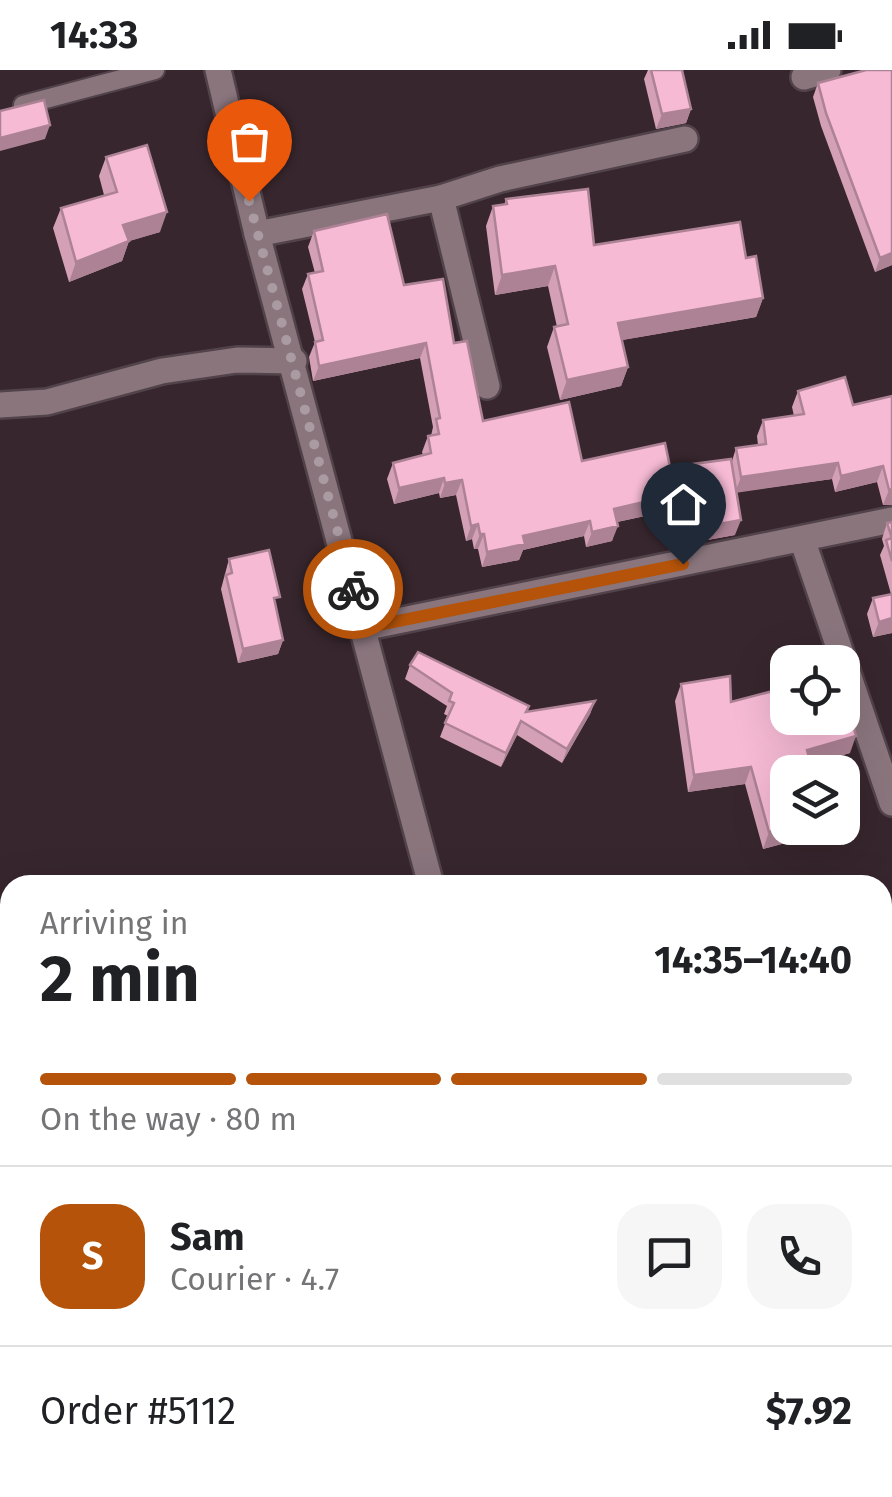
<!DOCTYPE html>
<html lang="en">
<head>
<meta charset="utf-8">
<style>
	body { margin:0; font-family:"Fira Sans",sans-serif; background:#f6f6f6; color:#202124; height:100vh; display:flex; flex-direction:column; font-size:38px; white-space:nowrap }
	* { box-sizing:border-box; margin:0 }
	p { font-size:32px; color:#757577 }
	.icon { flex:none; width:55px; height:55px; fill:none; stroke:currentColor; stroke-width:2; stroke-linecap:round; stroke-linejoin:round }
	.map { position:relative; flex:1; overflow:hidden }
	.drawer { position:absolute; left:0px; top:805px; width:892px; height:622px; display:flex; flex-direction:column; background:#fff; border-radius:30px 30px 0 0; box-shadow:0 10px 40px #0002 }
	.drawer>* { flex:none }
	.buttons { position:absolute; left:770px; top:575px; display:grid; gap:20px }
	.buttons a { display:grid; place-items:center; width:90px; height:90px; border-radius:20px; background:#fff; box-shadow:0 10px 40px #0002; font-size:50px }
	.pin { position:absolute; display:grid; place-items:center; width:85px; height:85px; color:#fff; margin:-102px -42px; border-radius:50% 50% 50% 0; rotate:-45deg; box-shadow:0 0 10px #0007 }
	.pin .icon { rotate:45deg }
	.courier { position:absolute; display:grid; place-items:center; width:100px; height:100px; margin:-50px; border:8px solid #b45309; border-radius:50%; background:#fff; color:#222; box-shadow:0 2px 12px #0007 }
	.summary em { font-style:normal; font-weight:700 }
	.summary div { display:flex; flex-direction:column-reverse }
	.summary { display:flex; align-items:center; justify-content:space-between; height:170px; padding:0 40px }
	h1 { font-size:65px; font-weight:700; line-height:75px }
	.bar { display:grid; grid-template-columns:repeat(4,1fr); gap:15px 10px; align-content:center; height:120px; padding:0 40px }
	.bar i { height:12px; border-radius:8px; background:#e0e0e0 }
	.bar .active { background:#b45309 }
	.bar p { grid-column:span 4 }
	.line { display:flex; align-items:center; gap:25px; padding:0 40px; border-top:2px solid #e0e0e0 }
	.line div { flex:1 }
	.round { display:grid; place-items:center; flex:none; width:105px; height:105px; border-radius:30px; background:#f6f6f6 }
	.status { display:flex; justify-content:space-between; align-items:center; height:70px; padding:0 50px; background:#fff; direction:ltr }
	.status svg { height:28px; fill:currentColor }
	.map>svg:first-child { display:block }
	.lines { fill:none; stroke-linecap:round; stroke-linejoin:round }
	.lane-casing { stroke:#52434a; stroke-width:22 }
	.street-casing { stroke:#52434a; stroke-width:30 }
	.lane { stroke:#8a757d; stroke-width:18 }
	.street { stroke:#8a757d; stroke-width:25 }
	.wall { fill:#d4a0b6 }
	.shaded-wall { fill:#ac8294 }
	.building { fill:#f6bad4; stroke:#ac8294; stroke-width:2.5 }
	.done { stroke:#a99ba1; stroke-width:10; stroke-dasharray:0 18 }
	.route { stroke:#b45309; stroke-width:12 }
</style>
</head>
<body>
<div class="status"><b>14:33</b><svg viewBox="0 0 49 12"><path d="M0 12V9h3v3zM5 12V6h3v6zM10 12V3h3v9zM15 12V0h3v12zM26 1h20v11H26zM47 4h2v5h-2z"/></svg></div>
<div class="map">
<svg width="892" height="1427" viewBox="0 0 892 1427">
	<rect width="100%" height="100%" fill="#37262d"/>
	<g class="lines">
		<g class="lane-casing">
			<path id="lane" d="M23,35L155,0"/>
		</g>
		<g class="street-casing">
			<g id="street">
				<path d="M218,0L257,164L431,815"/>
				<path d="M804,7L828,0"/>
				<path d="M441,128L487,316"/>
				<path d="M257,164L441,128L500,109L685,69"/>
				<path d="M0,335L47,332L162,301L237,290L294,291"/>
				<path d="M802,469L892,733"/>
				<path d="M363,558L892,450"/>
				<path d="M0,1159L10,1156"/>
				<path d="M882,1162L892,1159"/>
				<path d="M592,1418L595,1427"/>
			</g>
		</g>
		<use href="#lane" class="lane"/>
		<use href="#street" class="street"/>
	</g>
	<g class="wall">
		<path d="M648,0H682L691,39L686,53L656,59L644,9Z"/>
		<path d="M892,0V195L875,202L821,56L813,27L818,13Z"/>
		<path d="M106,87L160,162L129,171L122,191L69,212L53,158L61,138L104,125L99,106Z"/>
		<path d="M506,129L594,175L746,188L763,228L756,247L622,270L628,297L621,316L560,330L547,277L554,257H557L548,216L495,225L486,156L493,136L504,135Z"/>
		<path d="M314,161L404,215L454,273L483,351L582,391L670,397L732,391L736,378L758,375L757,366L763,350L794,346L792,337L798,321L853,335L892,326V435H883L877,412L835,422L832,409L736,422L735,465L691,473L689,458L676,460L673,440L617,452L612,471L586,477L584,466L523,480L519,490L482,497L478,479H474L472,469L466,471L456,425L440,428L439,423L394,434L387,409L393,393L423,385L422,382L428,366H431L433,357L420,288L313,311L309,287L315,272L302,219L308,204L315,203L308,177Z"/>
		<path d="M892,452V563L873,567L867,544L873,528L891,524L880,485L884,476L882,469L887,453Z"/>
		<path d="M229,489L276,538L283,570L278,584L238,593L221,519Z"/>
		<path d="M410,595L527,642L595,631L590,644L562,693L517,665L501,697L440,667L448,646L444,644L447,636L405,609Z"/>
		<path d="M681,614L731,632L850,683L811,694L819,764L763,779L745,714L688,722L675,631Z"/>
		<path d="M10,952V1068L0,1038V954Z"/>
		<path d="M521,1418H558L560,1427H523Z"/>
		<path d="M761,1418H882L892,1427H764Z"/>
	</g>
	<g class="shaded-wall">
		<path d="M691,39L686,53L656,59L662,44Z"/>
		<path d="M50,55L45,69L0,81V68Z"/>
		<path d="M167,142L160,162L116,175L123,155Z"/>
		<path d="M129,171L122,191L69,212L76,192Z"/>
		<path d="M892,183V195L875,202L880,188Z"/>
		<path d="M555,196L548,216L495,225L502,205Z"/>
		<path d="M763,228L756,247L611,272L618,253Z"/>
		<path d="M426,273L420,288L313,311L319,296Z"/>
		<path d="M628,297L621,316L560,330L567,310Z"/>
		<path d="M838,393L832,409L735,423L741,407Z"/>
		<path d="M883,396L877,412L835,422L841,406Z"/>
		<path d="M444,408L439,423L394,434L399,418Z"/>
		<path d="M462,410L456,425L440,428L445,413Z"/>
		<path d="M892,419V435H883L889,420Z"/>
		<path d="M678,424L673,440L608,454L614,439Z"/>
		<path d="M694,443L689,458L676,460L682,445Z"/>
		<path d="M741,450L735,465L691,473L697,458Z"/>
		<path d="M590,451L584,466L523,480L519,490L482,497L487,482L523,466Z"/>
		<path d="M478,454L472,469L466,471L471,456Z"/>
		<path d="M618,456L612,471L586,477L592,462Z"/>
		<path d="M480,464H484L478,479H474Z"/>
		<path d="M892,548V563L873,567L879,552Z"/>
		<path d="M283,570L278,584L238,593L243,579Z"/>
		<path d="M595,631L590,644L562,693L567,679Z"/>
		<path d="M521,651L517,665L501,697L506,683Z"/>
		<path d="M856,666L850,683L801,697L807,680Z"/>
		<path d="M751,697L745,714L688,722L694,705Z"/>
		<path d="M788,757L821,758L819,764L763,779L769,762Z"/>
	</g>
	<g class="building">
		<path d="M651,0H682L691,39L662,44Z"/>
		<path d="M866,0H892V183L880,188L826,43L818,13Z"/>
		<path d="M44,30L50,55L0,68V41Z"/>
		<path d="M147,75L167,142L123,155L129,171L76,192L61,138L117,122L106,87Z"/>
		<path d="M588,119L594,175L740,152L746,188L756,186L763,228L618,253L628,297L567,310L554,257L568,254L555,196L502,205L493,136L507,134L506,129Z"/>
		<path d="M387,144L404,215L443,209L454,273L467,271L483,351L569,332L582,391L665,373L670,397L731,389L741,450L697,458L694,443L682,445L678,424L614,439L618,456L592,462L590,451L523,466L525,474L487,482L484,464H480L478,454L471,456L462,410L445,413L444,408L399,418L393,393L431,383L428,366L439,364L436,349L440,348L426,273L319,296L315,272L323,270L308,204L323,201L314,161Z"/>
		<path d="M845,307L853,335L892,326V419L889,420L883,396L841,406L838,393L741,407L736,378L766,374L763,350L804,344L798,321Z"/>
		<path d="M892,452V491L886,470L892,468L887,453Z"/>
		<path d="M269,480L280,527L274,528L283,570L243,579L226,505L232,503L229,489Z"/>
		<path d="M892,524V548L879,552L873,528Z"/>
		<path d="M418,582L529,636L526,642L595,631L567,679L521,651L506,683L445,653L454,633L449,631L452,623L410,595Z"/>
		<path d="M730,606L731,632L788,617V648H842V634L847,633L856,666L807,680L813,702H788V757L769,762L751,697L694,705L681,614Z"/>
		<path d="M10,952V1042L1,1015L0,1016V954Z"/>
		<path d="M892,1303V1427H776L773,1418H882V1305Z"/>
		<path d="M530,1418H558L560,1427H533Z"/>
		<path d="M632,1418H709L711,1427H612L613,1422Z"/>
	</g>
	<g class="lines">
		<path class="done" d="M249,131L353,519"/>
		<path class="route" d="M353,519L363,558L683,494"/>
	</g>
</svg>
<div class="buttons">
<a><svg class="icon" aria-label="locate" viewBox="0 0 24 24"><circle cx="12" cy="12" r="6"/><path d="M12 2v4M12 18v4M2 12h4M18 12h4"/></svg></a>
<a><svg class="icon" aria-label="layers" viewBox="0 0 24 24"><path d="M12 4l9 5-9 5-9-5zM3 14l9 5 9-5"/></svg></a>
</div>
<div class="pin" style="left:249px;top:131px;background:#ea580c"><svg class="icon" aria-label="bag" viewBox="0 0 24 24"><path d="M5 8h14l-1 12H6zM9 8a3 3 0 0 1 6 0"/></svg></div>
<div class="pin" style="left:683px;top:494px;background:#1f2937"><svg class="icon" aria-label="home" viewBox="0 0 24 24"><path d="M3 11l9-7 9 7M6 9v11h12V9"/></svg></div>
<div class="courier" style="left:353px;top:519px"><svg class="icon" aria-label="bike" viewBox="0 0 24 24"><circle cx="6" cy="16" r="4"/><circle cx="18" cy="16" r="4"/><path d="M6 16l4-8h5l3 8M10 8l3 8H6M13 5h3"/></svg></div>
<section class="drawer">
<div class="summary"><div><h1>2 min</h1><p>Arriving in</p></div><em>14:35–14:40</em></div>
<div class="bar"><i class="active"></i><i class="active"></i><i class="active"></i><i></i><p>On the way · 80 m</p></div>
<div class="line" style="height:180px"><b class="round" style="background:#b45309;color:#fff">S</b><div><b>Sam</b><p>Courier · 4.7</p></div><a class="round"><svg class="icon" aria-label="chat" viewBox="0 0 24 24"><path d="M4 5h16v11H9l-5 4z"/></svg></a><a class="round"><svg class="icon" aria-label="phone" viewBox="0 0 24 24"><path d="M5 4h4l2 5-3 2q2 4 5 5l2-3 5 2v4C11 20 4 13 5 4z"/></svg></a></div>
<div class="line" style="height:130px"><div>Order #5112</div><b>$7.92</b></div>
</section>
</div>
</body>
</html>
